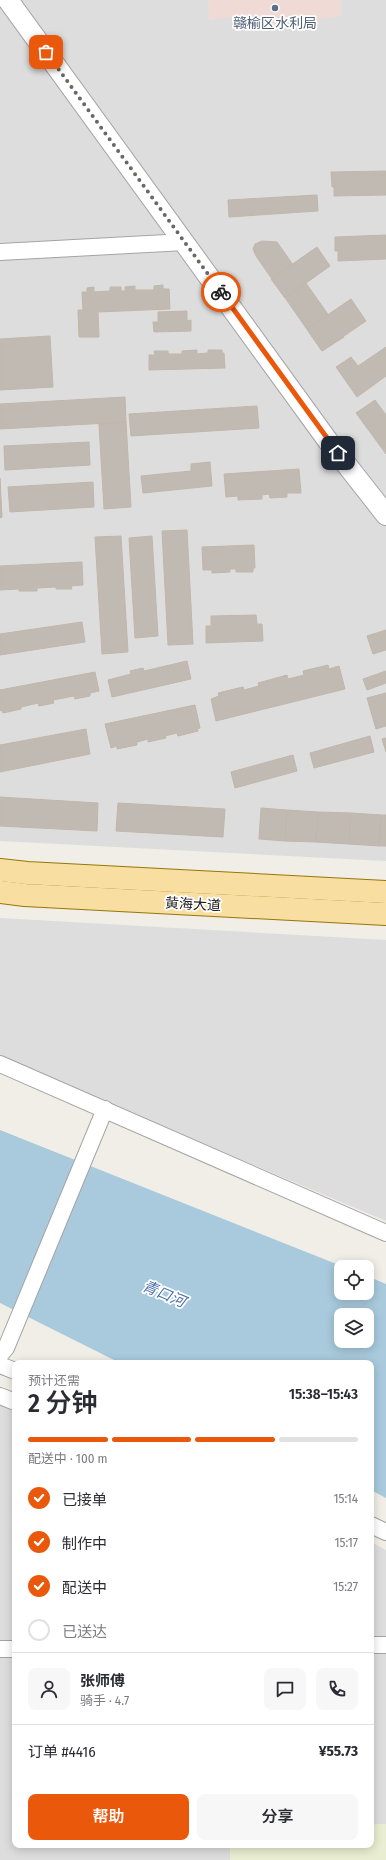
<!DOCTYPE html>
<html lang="zh">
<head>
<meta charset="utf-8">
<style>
	body { margin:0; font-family:"Fira Sans Condensed","Noto Sans SC",sans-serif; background:#f7f7f7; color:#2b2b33; height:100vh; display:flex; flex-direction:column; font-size:15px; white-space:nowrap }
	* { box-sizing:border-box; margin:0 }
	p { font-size:13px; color:#7c7c81 }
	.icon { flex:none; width:22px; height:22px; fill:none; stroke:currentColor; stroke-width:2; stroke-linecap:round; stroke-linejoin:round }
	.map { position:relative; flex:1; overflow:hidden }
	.details { position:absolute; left:12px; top:1360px; width:362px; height:488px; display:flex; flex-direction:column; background:#fff; border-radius:8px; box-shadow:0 2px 10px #0003 }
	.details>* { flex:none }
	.fabs { position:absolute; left:334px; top:1260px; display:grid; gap:8px }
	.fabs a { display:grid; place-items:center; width:40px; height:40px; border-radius:8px; background:#fff; box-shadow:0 2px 10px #0003; font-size:20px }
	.pin { position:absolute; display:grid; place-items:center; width:34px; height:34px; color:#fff; margin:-17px; border-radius:8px; box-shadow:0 2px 6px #0006 }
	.courier { position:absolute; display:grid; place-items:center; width:40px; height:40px; margin:-20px; border:3px solid #ea580c; border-radius:50%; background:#fff; color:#222; box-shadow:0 1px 5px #0007 }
	.overview em { font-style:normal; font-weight:600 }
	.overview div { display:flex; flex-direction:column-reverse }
	.overview { display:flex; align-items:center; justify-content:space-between; height:68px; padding:0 16px }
	h1 { font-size:26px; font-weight:600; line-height:30px }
	.bar { display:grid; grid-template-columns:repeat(4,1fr); gap:6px 4px; align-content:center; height:48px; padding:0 16px }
	.bar i { height:5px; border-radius:3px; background:#e1e1e2 }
	.bar .current { background:#ea580c }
	.bar p { grid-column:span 4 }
	.line { display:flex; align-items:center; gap:10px; padding:0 16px; border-top:1px solid #e1e1e2 }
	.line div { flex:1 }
	.round { display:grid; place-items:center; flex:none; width:42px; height:42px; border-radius:8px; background:#f7f7f7 }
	ol { padding:0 16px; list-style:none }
	li { display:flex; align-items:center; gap:12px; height:44px }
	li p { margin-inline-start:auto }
	li .icon { padding:4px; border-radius:50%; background:#ea580c; color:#fff; stroke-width:4 }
	li:last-child { color:#7c7c81 }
	li i { width:22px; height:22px; border:2px solid #e1e1e2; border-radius:50% }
	.cta { display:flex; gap:8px; margin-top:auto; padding:8px 16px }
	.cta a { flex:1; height:46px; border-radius:8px; background:#ea580c; color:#fff; font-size:16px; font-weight:600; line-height:46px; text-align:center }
	.cta a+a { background:#f7f7f7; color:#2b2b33 }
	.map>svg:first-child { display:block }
	.residential { fill:#dedddd }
	.commercial { fill:#f0dad6 }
	.farmland { fill:#e9eed2 }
	.water { fill:#a8cadc; fill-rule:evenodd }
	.building { fill:#c1bab3; stroke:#c1b6a9 }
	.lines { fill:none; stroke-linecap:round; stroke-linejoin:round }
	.minor-casing { stroke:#a4a4a4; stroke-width:18 }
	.tertiary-casing { stroke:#a4a4a4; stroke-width:22 }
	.primary-casing { stroke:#977705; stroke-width:24 }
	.minor { stroke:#fff; stroke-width:16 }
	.tertiary { stroke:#fff; stroke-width:20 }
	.primary { stroke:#f9dea2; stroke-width:22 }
	.done { stroke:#696865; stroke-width:4; stroke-dasharray:0 7.2 }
	.route { stroke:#ea580c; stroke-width:5 }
	.service-dot { fill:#5c6f8a; stroke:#fff; stroke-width:1.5 }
	.labels { text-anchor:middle; stroke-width:3.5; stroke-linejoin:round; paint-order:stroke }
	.service-label { font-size:14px; fill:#4e5e75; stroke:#fff }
	.street-label { font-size:14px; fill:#202020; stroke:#fff }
	.water-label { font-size:15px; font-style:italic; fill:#4e73ad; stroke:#fff }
</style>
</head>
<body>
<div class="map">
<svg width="386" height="1860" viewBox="0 0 386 1860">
	<rect width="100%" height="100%" fill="#f0eee6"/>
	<g class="residential">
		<path d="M0,0H386V861L0,841Z"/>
		<path d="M0,918L386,940V1221L0,1058Z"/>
		<path d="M0,1387L15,1393V1845H297L231,1848L230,1860H0Z"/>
		<path d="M371,1542L386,1550V1824L371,1826Z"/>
	</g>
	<path class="commercial" d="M208,0H341V16L234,31L232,17L209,20Z"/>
	<path class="farmland" d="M376,1824H386V1860H230V1848L297,1845H371V1826Z"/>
	<path class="water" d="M0,1130L344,1267H341V1293H367V1276L386,1284V1498L371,1490V1363H120L0,1303ZM341,1315H367V1341H341Z"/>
	<g class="building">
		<path d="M386,171V195L334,196V187H332L331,172Z"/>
		<path d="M317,195L318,211L229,217L228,200Z"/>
		<path d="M386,235V259L338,261V251H335V237Z"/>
		<path d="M262,241L277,242L344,337L322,351L256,256L253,249L255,244Z"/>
		<path d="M317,247L330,266L285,298L271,279Z"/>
		<path d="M163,285V289H169L170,309L98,312L99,337H79L78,310H83L82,292H87V288L94,287V292L110,291V287H121V291H125V287L135,286V290H154V286Z"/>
		<path d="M351,299L366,321L322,351L307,329Z"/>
		<path d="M187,311V321L191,320V331L154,332L153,322H158V312Z"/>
		<path d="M50,336L53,387L0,390V339Z"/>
		<path d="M386,347V376L357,397L336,367L351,357L358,366Z"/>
		<path d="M197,350V354L208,353V350H222V353H224L225,368L149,370V355H155L154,351H168V354H182V351Z"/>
		<path d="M125,397L126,422L0,429V404Z"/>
		<path d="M375,400L386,415V454L356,413Z"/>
		<path d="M257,406L259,428L131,436L129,414Z"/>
		<path d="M126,422L131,507L104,509L99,424Z"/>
		<path d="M89,442L90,465L5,470L4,446Z"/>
		<path d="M210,462L212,486L143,493L141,476L191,471V464Z"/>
		<path d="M299,469L301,493H287V497L270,498L269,494L262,495V499L238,500V496L226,497L224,474Z"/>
		<path d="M0,478L2,517L0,518Z"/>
		<path d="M93,482L94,507L10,512L8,487Z"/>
		<path d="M187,530L193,644L168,645L162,531Z"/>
		<path d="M121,536L128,652L102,654L95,537Z"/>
		<path d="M152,536L158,636L135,638L129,538Z"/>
		<path d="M254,545L255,568H253V572H236V569H230V572L212,573V570H203L202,547Z"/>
		<path d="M82,562L83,585L71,586L72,589H56V587L37,588V591H19V589L0,590V566Z"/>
		<path d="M256,615L257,624H262L263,641L206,643V626H211V616Z"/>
		<path d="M82,622L85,642L0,655V634Z"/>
		<path d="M386,630V650L373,654L367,636Z"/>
		<path d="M187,661L191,679L112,697L108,680L131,674L130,671L143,668L144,671Z"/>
		<path d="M328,665L329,669L339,666L345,689L216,721L211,699L219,696L218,693L243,687L244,690L259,686L258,683L287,675L288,679L304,675L303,671Z"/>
		<path d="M386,671V683L367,690L363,679Z"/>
		<path d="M95,672L99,691L90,693V696L75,699L74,696L53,700L54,703L39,706L38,703L21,707V709L3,713L2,710L0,711V690Z"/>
		<path d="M386,693V726L376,729L367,698Z"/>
		<path d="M195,705L200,728L197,729L198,731L178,736L177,733L165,736L166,738L148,742V739L137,742V745L117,749V746L111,748L105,724Z"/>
		<path d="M86,729L90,754L0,772V745Z"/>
		<path d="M370,736L374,752L314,768L310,753Z"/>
		<path d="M386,738V752L382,739Z"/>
		<path d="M293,755L297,771L235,788L231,772Z"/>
		<path d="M0,797L98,803L97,831L0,826Z"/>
		<path d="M118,803L225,809L223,837L116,831Z"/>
		<path d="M261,808L287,810L285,841L259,839Z"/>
		<path d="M287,810L318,812L316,842L285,841Z"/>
		<path d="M318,812L351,813L349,844L316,842Z"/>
		<path d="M351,813L381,815L379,846L349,844Z"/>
		<path d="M381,815H386V846H379Z"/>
	</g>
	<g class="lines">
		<g class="minor-casing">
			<g id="minor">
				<path d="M0,252L185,242"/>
				<path d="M0,1064L386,1233"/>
				<path d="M0,1355L6,1348L105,1109"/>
				<path d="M0,1365L15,1371"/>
				<path d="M0,1396L15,1402"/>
				<path d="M371,1525L386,1532"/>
				<path d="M371,1645H386"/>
				<path d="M0,1649H15"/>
			</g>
		</g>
		<g class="tertiary-casing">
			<path id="tertiary" d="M8,0L328,441L386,515"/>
		</g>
		<g class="primary-casing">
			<g id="primary">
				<path d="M0,870L27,873L386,892"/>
				<path d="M0,892L25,895L386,914"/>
			</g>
		</g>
		<use href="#minor" class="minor"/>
		<use href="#tertiary" class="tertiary"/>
		<use href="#primary" class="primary"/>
	</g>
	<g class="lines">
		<path class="done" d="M46,52L221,292"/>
		<path class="route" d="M221,292L338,453"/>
	</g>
	<circle class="service-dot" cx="275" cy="8" r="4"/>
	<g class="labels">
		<g class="service-label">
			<text x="275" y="28">赣榆区水利局</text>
		</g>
		<g class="street-label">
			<text transform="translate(193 904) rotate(3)" y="5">黄海大道</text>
		</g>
		<g class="water-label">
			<text transform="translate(164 1294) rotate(23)" y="5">青口河</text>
		</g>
	</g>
</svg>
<div class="fabs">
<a><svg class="icon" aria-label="locate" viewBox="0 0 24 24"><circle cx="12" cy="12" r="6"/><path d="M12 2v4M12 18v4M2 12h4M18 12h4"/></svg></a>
<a><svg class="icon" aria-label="layers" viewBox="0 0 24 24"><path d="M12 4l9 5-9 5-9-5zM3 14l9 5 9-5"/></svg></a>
</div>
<div class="pin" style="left:46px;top:52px;background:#ea580c"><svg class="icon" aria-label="bag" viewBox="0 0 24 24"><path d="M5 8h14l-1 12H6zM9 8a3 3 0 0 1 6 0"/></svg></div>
<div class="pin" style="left:338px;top:453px;background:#1f2937"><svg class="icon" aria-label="home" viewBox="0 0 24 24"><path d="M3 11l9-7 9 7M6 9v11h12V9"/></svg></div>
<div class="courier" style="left:221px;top:292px"><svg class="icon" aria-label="bike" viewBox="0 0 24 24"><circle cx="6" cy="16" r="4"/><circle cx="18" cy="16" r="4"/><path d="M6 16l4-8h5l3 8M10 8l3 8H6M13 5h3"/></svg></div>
<section class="details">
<div class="overview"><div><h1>2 分钟</h1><p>预计还需</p></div><em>15:38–15:43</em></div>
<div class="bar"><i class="current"></i><i class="current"></i><i class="current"></i><i></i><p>配送中 · 100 m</p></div>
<ol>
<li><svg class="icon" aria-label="check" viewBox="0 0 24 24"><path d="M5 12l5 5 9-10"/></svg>已接单<p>15:14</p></li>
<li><svg class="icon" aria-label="check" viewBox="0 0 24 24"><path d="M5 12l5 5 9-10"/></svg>制作中<p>15:17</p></li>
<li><svg class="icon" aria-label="check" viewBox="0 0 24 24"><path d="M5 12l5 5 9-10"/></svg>配送中<p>15:27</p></li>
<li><i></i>已送达</li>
</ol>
<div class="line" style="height:72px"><a class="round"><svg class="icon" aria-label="person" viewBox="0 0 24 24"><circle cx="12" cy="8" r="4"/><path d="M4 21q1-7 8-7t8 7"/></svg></a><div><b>张师傅</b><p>骑手 · 4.7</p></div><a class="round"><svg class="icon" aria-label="chat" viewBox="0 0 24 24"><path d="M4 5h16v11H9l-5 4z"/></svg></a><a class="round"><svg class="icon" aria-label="phone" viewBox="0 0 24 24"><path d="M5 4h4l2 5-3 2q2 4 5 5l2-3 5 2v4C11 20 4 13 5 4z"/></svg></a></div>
<div class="line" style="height:52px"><div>订单 #4416</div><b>¥55.73</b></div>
<div class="cta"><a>帮助</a><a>分享</a></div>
</section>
</div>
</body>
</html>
